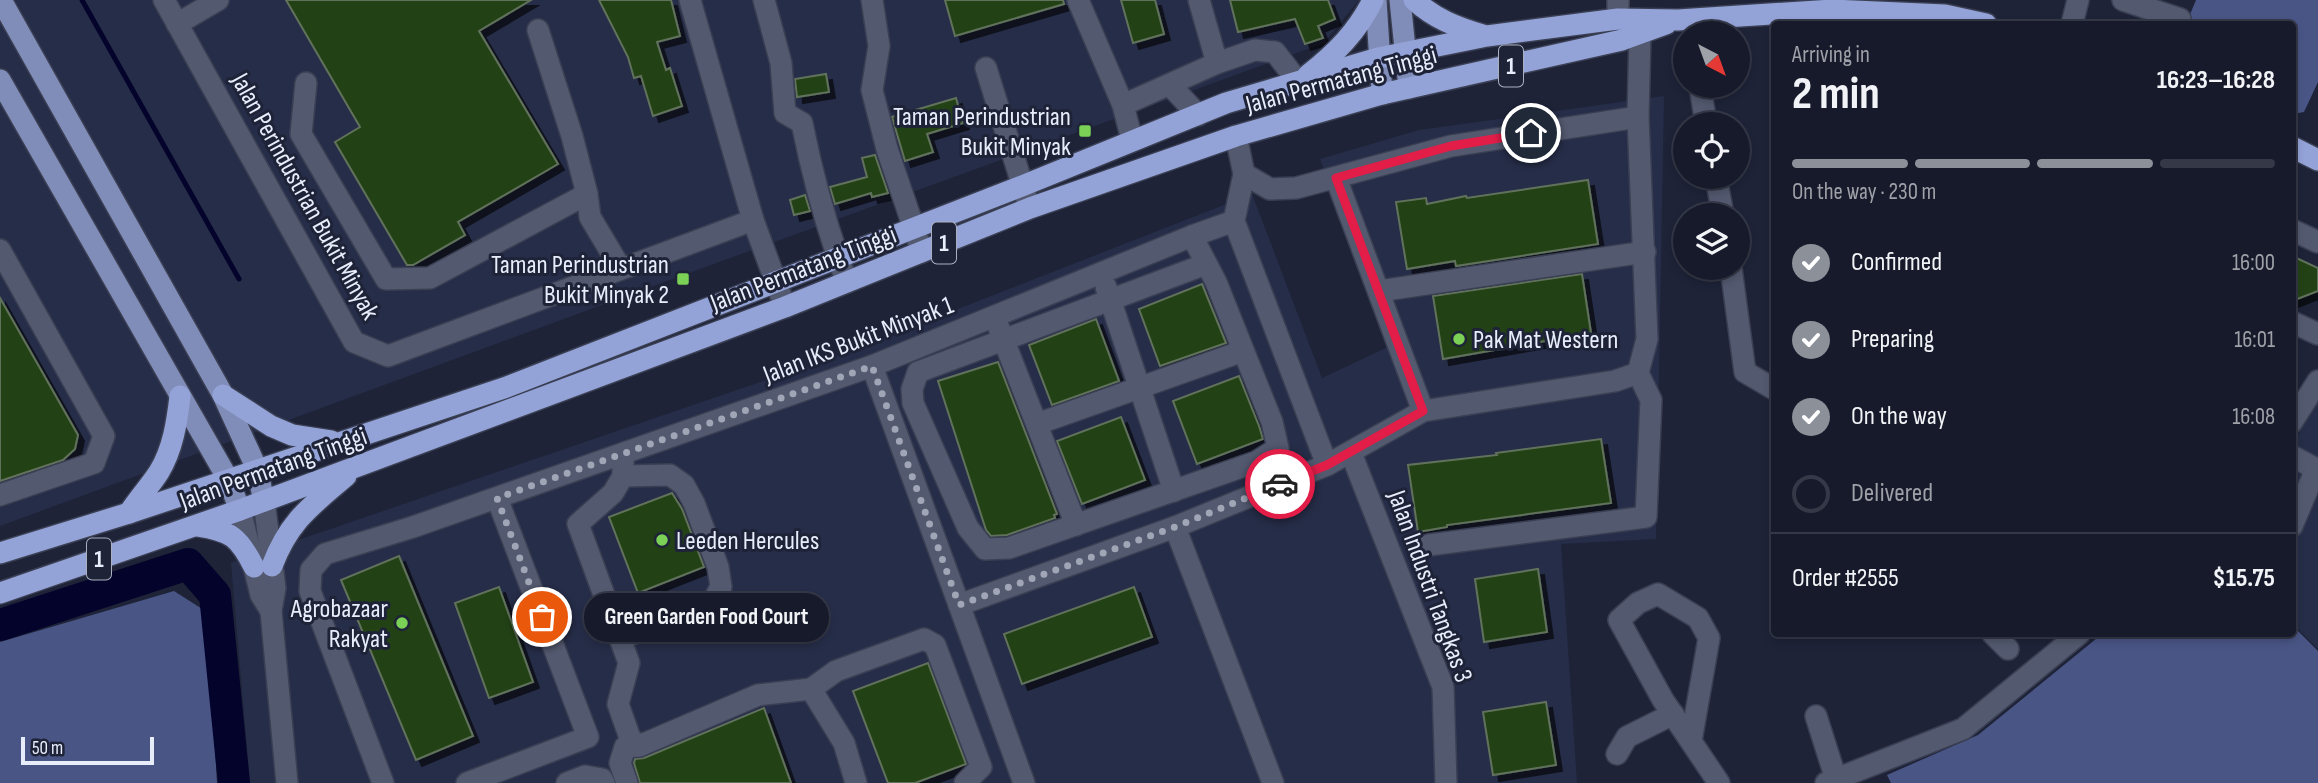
<!DOCTYPE html>
<html lang="en">
<head>
<meta charset="utf-8">
<style>
	body { margin:0; font-family:"Sofia Sans Condensed",sans-serif; background:#232736; color:#f1f3f6; height:100vh; display:flex; flex-direction:column; font-size:26px; white-space:nowrap }
	* { box-sizing:border-box; margin:0 }
	p { font-size:23px; color:#9ea1a8 }
	.icon { flex:none; width:38px; height:38px; fill:none; stroke:currentColor; stroke-width:2; stroke-linecap:round; stroke-linejoin:round }
	.map { position:relative; flex:1; overflow:hidden }
	.panel { position:absolute; left:1771px; top:21px; width:525px; height:616px; display:flex; flex-direction:column; background:#161a2a; border-radius:7px; box-shadow:0 4px 10px #0003,0 0 0 2px #353847 }
	.panel>* { flex:none }
	.needle { width:46px; rotate:139deg }
	.tools { position:absolute; left:1673px; top:21px; display:grid; gap:14px }
	.tools a { display:grid; place-items:center; width:77px; height:77px; border-radius:50%; background:#161a2a; box-shadow:0 4px 10px #0003,0 0 0 2px #353847; font-size:35px }
	.scale { position:absolute; left:21px; bottom:18px; width:133px; box-sizing:border-box; padding-left:7px; border:4px solid #e8edfb; border-top:0; font-size:19px; line-height:24px; white-space:nowrap; color:#e8edfb; -webkit-text-stroke:5px #1e2338; paint-order:stroke }
	.pin { position:absolute; display:grid; place-items:center; width:60px; height:60px; color:#fff; margin:-30px; border:4px solid #fff; border-radius:50%; box-shadow:0 2px 7px #0007 }
	.courier { position:absolute; display:grid; place-items:center; width:70px; height:70px; margin:-35px; border:5px solid #e11d48; border-radius:50%; background:#fff; color:#222; box-shadow:0 2px 9px #0007 }
	.bubble { position:absolute; height:49px; border-radius:24px; background:#161a2a; box-shadow:0 4px 10px #0003,0 0 0 2px #353847; font-size:23px; font-weight:700; line-height:49px; text-align:center }
	.head em { font-style:normal; font-weight:700 }
	.head div { display:flex; flex-direction:column-reverse }
	.head { display:flex; align-items:center; justify-content:space-between; height:119px; padding:0 21px }
	h1 { font-size:46px; font-weight:700; line-height:52px }
	.bar { display:grid; grid-template-columns:repeat(4,1fr); gap:10px 7px; align-content:center; height:84px; padding:0 21px }
	.bar i { height:9px; border-radius:5px; background:#353847 }
	.bar .active { background:#8c9099 }
	.bar p { grid-column:span 4 }
	.line { display:flex; align-items:center; gap:18px; padding:0 21px; border-top:2px solid #353847 }
	.line div { flex:1 }
	ol { padding:0 21px; list-style:none }
	li { display:flex; align-items:center; gap:21px; height:77px }
	li p { margin-inline-start:auto }
	li .icon { padding:7px; border-radius:50%; background:#8c9099; color:#fff; stroke-width:4 }
	li:last-child { color:#9ea1a8 }
	li i { width:38px; height:38px; border:4px solid #353847; border-radius:50% }
	.map>svg:first-child { display:block }
	.built { fill:#262d48 }
	.forest { fill:#495585 }
	.lines { fill:none; stroke-linecap:round; stroke-linejoin:round }
	.stream { stroke:#04032b; stroke-width:5 }
	.river { stroke:#04032b; stroke-width:32 }
	.building { fill:#234216; stroke:#61725b; stroke-width:2; filter:url(#shadow) }
	.minor-casing { stroke:#3a3f53; stroke-width:24 }
	.major-casing { stroke:#3a3f53; stroke-width:24 }
	.highway-casing { stroke:#3a3f53; stroke-width:24 }
	.minor { stroke:#53596f; stroke-width:21 }
	.major { stroke:#818db9; stroke-width:21 }
	.highway { stroke:#93a2d7; stroke-width:21 }
	.done { stroke:#a1a6b7; stroke-width:7; stroke-dasharray:0 12.6 }
	.route { stroke:#e11d48; stroke-width:9 }
	.poi-dot { fill:#7bd156; stroke:#1e2338; stroke-width:2.5 }
	.labels { text-anchor:middle; stroke-width:6; stroke-linejoin:round; paint-order:stroke }
	.shield { fill:#1e2338; stroke:#abb0c0; stroke-width:2 }
	.shield-label { font-size:24px; font-weight:bold; fill:#e8edfb }
	.street-label { font-size:26px; fill:#e8edfb; stroke:#1e2338 }
	.poi-label { font-size:26px; fill:#e8edfb; stroke:#1e2338; text-anchor:end }
</style>
</head>
<body>
<div class="map">
<svg width="2318" height="783" viewBox="0 0 2318 783">
	<defs>
		<filter id="shadow"><feDropShadow dx="6" dy="6" stdDeviation="0" flood-color="#0009"/></filter>
	</defs>
	<rect width="100%" height="100%" fill="#1e2338"/>
	<g class="built">
		<path d="M0,0H1359L1324,43L719,262L0,526Z"/>
		<path d="M1664,96L1656,539L1561,544L1577,783H250L231,563L848,352L1252,194L1322,378L1390,346L1320,159L1419,130Z"/>
		<path d="M2318,403V649L2293,624L2292,444Z"/>
	</g>
	<g class="forest">
		<path d="M2196,0H2318V82L2304,112L2293,114L2292,24H2186Z"/>
		<path d="M174,591L207,612L217,783H0V642Z"/>
		<path d="M2293,626L2318,651V783H1891L1887,775L1978,735L2102,634H2292Z"/>
	</g>
	<g class="lines">
		<path class="stream" d="M82,0L239,279"/>
		<path class="river" d="M0,625L188,564L215,595L234,783"/>
	</g>
	<g class="building">
		<path d="M286,0H531L479,31L558,164L458,222L465,235L413,265H407L335,142L360,127Z"/>
		<path d="M599,0H671L680,36L657,42L666,70L670,68L682,106L653,116L641,76L634,78L628,57Z"/>
		<path d="M945,0H1063L1064,4L955,36Z"/>
		<path d="M1121,0H1155L1164,34L1133,43Z"/>
		<path d="M1230,0H1328L1335,19L1318,26L1323,38L1305,44L1295,19L1238,32Z"/>
		<path d="M826,74L829,92L797,97L795,79Z"/>
		<path d="M956,98L963,123L927,134L933,152L905,161L892,117Z"/>
		<path d="M875,155L888,193L872,197L871,193L835,204L830,187L867,177L862,158Z"/>
		<path d="M1588,180L1598,244L1456,266L1455,261L1407,269L1396,202L1426,198L1427,204L1466,196L1467,198Z"/>
		<path d="M805,195L810,211L794,215L790,200Z"/>
		<path d="M2292,256L2318,268V291L2292,301Z"/>
		<path d="M1582,274L1591,333L1443,359L1433,296Z"/>
		<path d="M1202,284L1226,343L1160,366L1139,309Z"/>
		<path d="M0,298L78,435L75,449L63,460L0,481Z"/>
		<path d="M1096,319L1119,381L1052,405L1029,345Z"/>
		<path d="M998,362L1057,514L1054,515L1055,518L1007,535L991,536L986,530L938,381Z"/>
		<path d="M1239,376L1259,426L1263,439L1197,464L1173,401Z"/>
		<path d="M1121,417L1145,480L1082,504L1057,441Z"/>
		<path d="M1601,439L1611,503L1447,525V527L1418,532L1408,465L1497,455L1496,453Z"/>
		<path d="M672,493L682,509L704,567L638,593L609,517Z"/>
		<path d="M399,556L473,736L416,760L341,580Z"/>
		<path d="M1538,569L1547,632L1484,642L1475,579Z"/>
		<path d="M499,587L533,682L489,698L455,603Z"/>
		<path d="M1134,587L1152,637L1022,684L1004,634Z"/>
		<path d="M928,663L966,764L915,783H888L853,691Z"/>
		<path d="M1546,702L1556,765L1493,775L1483,712Z"/>
		<path d="M764,708L791,783H640L634,763L635,759L644,758Z"/>
	</g>
	<g class="lines">
		<g class="minor-casing">
			<g id="minor">
				<path d="M164,0L354,342L388,356L753,220"/>
				<path d="M690,0L753,220L785,307"/>
				<path d="M764,0L781,63L785,113L802,123C813,178 827,230 847,282"/>
				<path d="M872,0L879,46L872,90L887,149L922,252"/>
				<path d="M1078,0L1123,105L1132,140"/>
				<path d="M1199,0L1217,63"/>
				<path d="M1618,0V19"/>
				<path d="M2123,0L2180,19"/>
				<path d="M177,24L218,0"/>
				<path d="M2072,24L2078,0"/>
				<path d="M538,30L572,136L587,194L590,217L621,269"/>
				<path d="M986,68L1028,203"/>
				<path d="M306,83L301,134L386,279L430,278L587,194"/>
				<path d="M1170,85L1198,115"/>
				<path d="M1700,86L1706,124"/>
				<path d="M1123,105L1217,63L1255,50L1275,52L1299,83"/>
				<path d="M1236,136L1244,174L1234,221L1327,465"/>
				<path d="M1244,174L1270,189L1296,188L1451,146L1638,117"/>
				<path d="M1716,177L1723,215"/>
				<path d="M1336,178L1423,411"/>
				<path d="M2292,230L2318,242"/>
				<path d="M1192,236L1216,282L1272,422L1278,448L1256,462L1009,548L985,549L968,528L913,403L912,389L918,372L1206,264"/>
				<path d="M0,250L104,436L94,463L0,495"/>
				<path d="M1731,268L1745,372L1774,389"/>
				<path d="M1106,287L1174,491"/>
				<path d="M1379,291L1645,252"/>
				<path d="M2292,322L2318,334"/>
				<path d="M999,328L1076,525"/>
				<path d="M872,366L1024,783"/>
				<path d="M2292,422L2318,381"/>
				<path d="M1037,424L1243,351"/>
				<path d="M1351,453L1443,687L1446,783"/>
				<path d="M623,454V476L613,493L578,524L629,663L618,704L630,738L639,746L625,747L620,763L627,783"/>
				<path d="M2292,456L2318,470"/>
				<path d="M264,501L275,588L271,611L287,783"/>
				<path d="M240,510L261,595L271,611"/>
				<path d="M2292,526L2316,469"/>
				<path d="M1175,527L1273,783"/>
				<path d="M1429,545L1646,517L1651,400L1638,373L1647,339L1638,117L1640,34"/>
				<path d="M959,605L1175,527L1327,465L1423,411L1615,381L1638,373"/>
				<path d="M1993,634L2008,649"/>
				<path d="M620,639L713,601L721,587L718,567L694,503L684,485L670,475L623,476"/>
				<path d="M811,689L844,743L856,783"/>
				<path d="M1816,716L1836,779"/>
				<path d="M1691,741L1709,638L1698,618L1658,594L1638,603L1619,620L1663,700L1719,783"/>
				<path d="M639,746L758,695L811,689L836,671L924,639L935,645L981,767L965,783"/>
				<path d="M1617,754L1627,737L1673,714"/>
				<path d="M383,783L310,591L311,570L325,554L413,527L872,366L1192,236L1234,221"/>
				<path d="M467,783L588,737L497,498"/>
				<path d="M567,783L585,776L602,779L604,783"/>
				<path d="M1826,783L1963,729L2079,634"/>
			</g>
		</g>
		<g class="major-casing">
			<g id="major">
				<path d="M1,0L223,395L257,469L264,501"/>
				<path d="M1376,0L1382,94"/>
				<path d="M1400,0L1409,88"/>
				<path d="M0,80L228,479L240,510"/>
			</g>
		</g>
		<g class="highway-casing">
			<g id="highway">
				<path d="M1414,0C1435,19 1456,27 1483,35"/>
				<path d="M1308,75C1336,53 1357,32 1373,0"/>
				<path d="M2292,147L2318,160"/>
				<path d="M223,395L271,426L292,435L331,441"/>
				<path d="M129,513C138,499 150,486 159,472C173,449 177,422 180,396"/>
				<path d="M198,526C231,531 239,537 254,567"/>
				<path d="M0,553L129,513L504,388L1022,186L1226,103L1378,58L1487,36L1618,19L1678,20L1832,10L1945,15L1986,24"/>
				<path d="M272,566C289,521 311,506 346,476"/>
				<path d="M0,593L240,510L785,307L1030,208L1236,136L1382,94L1622,40L1666,24"/>
			</g>
		</g>
		<use href="#minor" class="minor"/>
		<use href="#major" class="major"/>
		<use href="#highway" class="highway"/>
	</g>
	<g class="lines">
		<path class="done" d="M542,617L497,498L872,366L959,605L1175,527L1280,484"/>
		<path class="route" d="M1280,484L1327,465L1423,411L1336,178L1451,146L1531,133"/>
	</g>
	<g class="poi-dot">
		<rect x="1078" y="124" width="14" height="14" rx="3.5"/>
		<rect x="676" y="272" width="14" height="14" rx="3.5"/>
		<circle cx="1459" cy="339" r="7"/>
		<circle cx="662" cy="540" r="7"/>
		<circle cx="402" cy="623" r="7"/>
	</g>
	<g class="labels">
		<g class="shield">
			<rect x="1499" y="45.5" width="24" height="41" rx="5"/>
			<rect x="932" y="222.5" width="24" height="41" rx="5"/>
			<rect x="87" y="538.5" width="24" height="41" rx="5"/>
		</g>
		<g class="shield-label">
			<text x="1511" y="74">1</text>
			<text x="944" y="251">1</text>
			<text x="99" y="567">1</text>
		</g>
		<g class="street-label">
			<text transform="translate(1341 79) rotate(-15)" y="9">Jalan Permatang Tinggi</text>
			<text transform="translate(306 196) rotate(61)" y="9">Jalan Perindustrian Bukit Minyak</text>
			<text transform="translate(803 268) rotate(-21)" y="9">Jalan Permatang Tinggi</text>
			<text transform="translate(858 339) rotate(-21)" y="9">Jalan IKS Bukit Minyak 1</text>
			<text transform="translate(273 468) rotate(-20)" y="9">Jalan Permatang Tinggi</text>
			<text transform="translate(1431 586) rotate(70)" y="9">Jalan Industri Tangkas 3</text>
		</g>
		<g class="poi-label">
			<text x="1071" y="125">Taman Perindustrian<tspan x="1071" dy="30">Bukit Minyak</tspan></text>
			<text x="669" y="273">Taman Perindustrian<tspan x="669" dy="30">Bukit Minyak 2</tspan></text>
			<text x="1473" y="348" text-anchor="start">Pak Mat Western</text>
			<text x="676" y="549" text-anchor="start">Leeden Hercules</text>
			<text x="388" y="617">Agrobazaar<tspan x="388" dy="30">Rakyat</tspan></text>
		</g>
	</g>
</svg>
<div class="tools">
<a><svg class="needle" viewBox="-14 -14 28 28"><path d="M0-13l5 13h-10z" fill="#e53935"/><path d="M0 13l5-13h-10z" fill="#9ea1a8"/></svg></a>
<a><svg class="icon" aria-label="locate" viewBox="0 0 24 24"><circle cx="12" cy="12" r="6"/><path d="M12 2v4M12 18v4M2 12h4M18 12h4"/></svg></a>
<a><svg class="icon" aria-label="layers" viewBox="0 0 24 24"><path d="M12 4l9 5-9 5-9-5zM3 14l9 5 9-5"/></svg></a>
</div>
<div class="scale">50 m</div>
<div class="pin" style="left:542px;top:617px;background:#ea580c"><svg class="icon" aria-label="bag" viewBox="0 0 24 24"><path d="M5 8h14l-1 12H6zM9 8a3 3 0 0 1 6 0"/></svg></div>
<div class="pin" style="left:1531px;top:133px;background:#1f2937"><svg class="icon" aria-label="home" viewBox="0 0 24 24"><path d="M3 11l9-7 9 7M6 9v11h12V9"/></svg></div>
<div class="courier" style="left:1280px;top:484px"><svg class="icon" aria-label="car" viewBox="0 0 24 24"><path d="M5 17H2v-5l4-1 3-4h7l3 4 3 1v5h-3M9 17h6M6 11h13"/><circle cx="7" cy="17" r="2"/><circle cx="17" cy="17" r="2"/></svg></div>
<div class="bubble" style="left:584px;top:593px;width:245px">Green Garden Food Court</div>
<section class="panel">
<div class="head"><div><h1>2 min</h1><p>Arriving in</p></div><em>16:23–16:28</em></div>
<div class="bar"><i class="active"></i><i class="active"></i><i class="active"></i><i></i><p>On the way · 230 m</p></div>
<ol>
<li><svg class="icon" aria-label="check" viewBox="0 0 24 24"><path d="M5 12l5 5 9-10"/></svg>Confirmed<p>16:00</p></li>
<li><svg class="icon" aria-label="check" viewBox="0 0 24 24"><path d="M5 12l5 5 9-10"/></svg>Preparing<p>16:01</p></li>
<li><svg class="icon" aria-label="check" viewBox="0 0 24 24"><path d="M5 12l5 5 9-10"/></svg>On the way<p>16:08</p></li>
<li><i></i>Delivered</li>
</ol>
<div class="line" style="height:91px"><div>Order #2555</div><b>$15.75</b></div>
</section>
</div>
</body>
</html>
